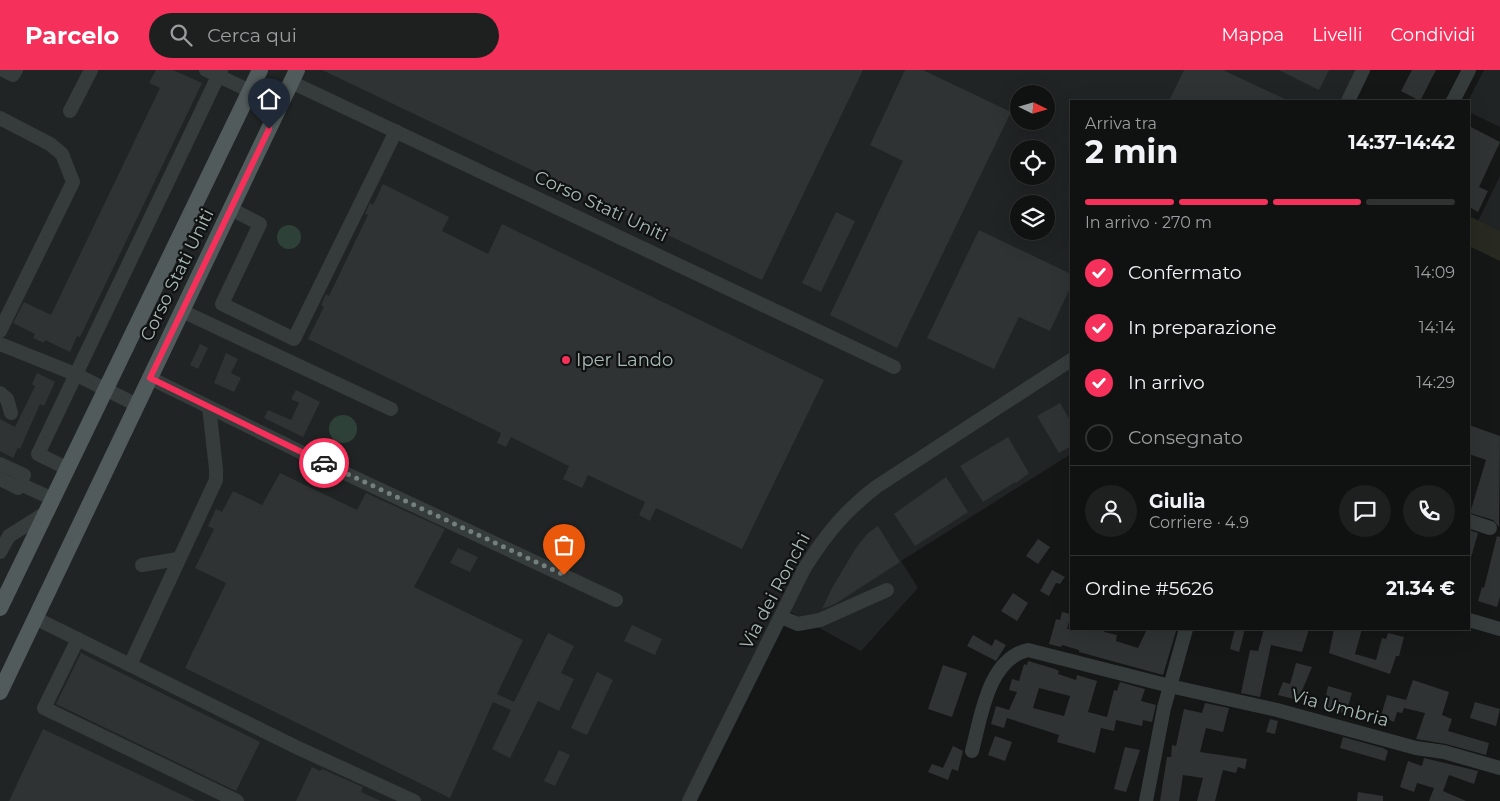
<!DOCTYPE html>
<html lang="it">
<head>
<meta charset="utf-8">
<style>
	body { margin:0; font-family:Montserrat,sans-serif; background:#1e1f1f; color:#f1f3f6; height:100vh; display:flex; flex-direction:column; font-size:19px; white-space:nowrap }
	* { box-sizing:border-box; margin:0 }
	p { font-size:16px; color:#9c9d9f }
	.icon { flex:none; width:28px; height:28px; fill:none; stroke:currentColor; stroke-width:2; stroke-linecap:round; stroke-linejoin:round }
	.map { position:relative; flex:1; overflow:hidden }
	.side { position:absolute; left:1070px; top:30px; width:400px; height:530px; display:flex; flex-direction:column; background:#101111; border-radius:0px; box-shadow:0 5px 20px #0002,0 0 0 1px #303131 }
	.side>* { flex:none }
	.needle { width:32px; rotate:95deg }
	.tools { position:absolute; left:1010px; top:15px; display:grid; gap:10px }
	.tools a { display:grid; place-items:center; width:45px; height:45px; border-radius:50%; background:#101111; box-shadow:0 5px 20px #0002,0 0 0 1px #303131; font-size:25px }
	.pin { position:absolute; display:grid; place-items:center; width:42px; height:42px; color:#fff; margin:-51px -21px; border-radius:50% 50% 50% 0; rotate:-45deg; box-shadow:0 0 5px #0007 }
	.pin .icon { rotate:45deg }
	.courier { position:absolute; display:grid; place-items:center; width:50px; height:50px; margin:-25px; border:4px solid #f5305a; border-radius:50%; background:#fff; color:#222; box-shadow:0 1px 6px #0007 }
	.summary em { font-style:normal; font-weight:700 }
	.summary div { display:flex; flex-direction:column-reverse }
	.summary { display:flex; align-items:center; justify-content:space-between; height:85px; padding:0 15px }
	h1 { font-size:32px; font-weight:700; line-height:38px }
	.bar { display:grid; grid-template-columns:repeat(4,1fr); gap:8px 5px; align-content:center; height:60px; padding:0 15px }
	.bar i { height:6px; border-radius:4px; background:#303131 }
	.bar .active { background:#f5305a }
	.bar p { grid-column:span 4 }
	.line { display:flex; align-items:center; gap:12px; padding:0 15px; border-top:1px solid #303131 }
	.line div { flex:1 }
	.round { display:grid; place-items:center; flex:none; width:52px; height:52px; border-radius:26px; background:#1e1f1f }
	ol { padding:0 15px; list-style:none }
	li { display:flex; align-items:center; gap:15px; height:55px }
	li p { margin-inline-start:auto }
	li .icon { padding:5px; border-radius:50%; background:#f5305a; color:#fff; stroke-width:4 }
	li:last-child { color:#9c9d9f }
	li i { width:28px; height:28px; border:2px solid #303131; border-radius:50% }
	header { display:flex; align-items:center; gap:30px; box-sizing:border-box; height:70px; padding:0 25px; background:#f5305a; color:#fff }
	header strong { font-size:24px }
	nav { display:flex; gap:28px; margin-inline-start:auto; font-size:18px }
	.search { width:350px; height:45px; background:#1e1f1f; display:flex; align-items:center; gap:12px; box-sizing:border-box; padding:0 18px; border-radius:28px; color:#9c9d9f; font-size:19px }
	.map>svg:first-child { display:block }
	.built { fill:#212424; fill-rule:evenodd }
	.green { fill:#282a21 }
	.water { fill:#2e4138 }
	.building { fill:#303333; fill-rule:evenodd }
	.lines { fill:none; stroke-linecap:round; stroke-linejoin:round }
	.minor { stroke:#363c3c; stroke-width:14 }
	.major { stroke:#525b5b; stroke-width:16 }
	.done { stroke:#74807e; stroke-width:5; stroke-dasharray:0 9 }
	.route { stroke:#f5305a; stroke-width:6 }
	.poi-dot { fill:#f5305a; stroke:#101212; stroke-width:2 }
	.labels { text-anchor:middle; stroke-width:4.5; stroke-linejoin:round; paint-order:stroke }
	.street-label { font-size:18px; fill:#a7b8b5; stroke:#101212 }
	.poi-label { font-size:18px; fill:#a7b8b5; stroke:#101212; text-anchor:start }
</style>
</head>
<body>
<header>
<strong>Parcelo</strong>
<div class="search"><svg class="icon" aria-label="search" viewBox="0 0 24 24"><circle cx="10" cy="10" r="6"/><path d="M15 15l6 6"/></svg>Cerca qui</div>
<nav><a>Mappa</a><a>Livelli</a><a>Condividi</a></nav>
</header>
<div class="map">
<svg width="1500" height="731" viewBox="0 0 1500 731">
	<rect width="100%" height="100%" fill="#151717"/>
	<g class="built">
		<path d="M0,0H1370L1355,31H1071V384L901,491L918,518L861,581L778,535L685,731H0ZM1019,24H1046V51H1019ZM1019,79H1046V106H1019ZM1019,134H1046V161H1019Z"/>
		<path d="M1484,0H1500V57L1469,42L1468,31Z"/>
		<path d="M1500,106V161L1478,151Z"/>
	</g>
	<path class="green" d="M1469,146L1500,161V191L1469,176Z"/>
	<g class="water">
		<circle cx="289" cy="167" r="12"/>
		<circle cx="343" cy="359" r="14"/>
	</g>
	<g class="building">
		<path d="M156,0H173L202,13L80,267L77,266L70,282L45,270L44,273L33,268L35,264L13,253L24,232L51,245L160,18L149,13Z"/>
		<path d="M322,0H863L762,210Z"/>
		<path d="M905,0H923L1011,42L897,278L830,245L903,91L870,75Z"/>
		<path d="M1184,0H1223L1289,31H1169Z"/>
		<path d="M1279,0H1329L1319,20Z"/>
		<path d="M1412,0H1436L1420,31L1401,21Z"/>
		<path d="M1469,56L1500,72L1479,117L1488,121L1478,142L1469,137Z"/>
		<path d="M383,114L449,147L442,161L488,184L502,154L824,310L742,479L656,438L650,451L639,445L645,432L588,405L582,418L563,409L569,396L511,367L506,377L497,373L501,363L308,269L324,237L321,235L326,224L329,226L368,145L365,144L370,133L373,135Z"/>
		<path d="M836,142L855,151L821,222L802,213Z"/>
		<path d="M979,160L1071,204V216L1050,261L1019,247L994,299L927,268Z"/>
		<path d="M200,274L208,278L198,299L190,295Z"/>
		<path d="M226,283L238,289L231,303L241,308L234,322L214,313Z"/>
		<path d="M37,303L55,312L44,336L40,334L20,379L18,378L13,388L0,381V349L15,357L35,316L32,314Z"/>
		<path d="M296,320L320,332L303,367L264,348L268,340L291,350L299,333L291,329Z"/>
		<path d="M1060,333L1071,352V376L1059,383L1037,346Z"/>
		<path d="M1469,355L1500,366L1499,457L1493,450L1470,443L1486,390L1469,384Z"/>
		<path d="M1008,367L1029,403L1016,413L1015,412L983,432L960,396Z"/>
		<path d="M280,403L357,440L366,423L445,459L414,517L523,570L497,624L514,632L548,563L574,576L561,603L574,609L559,641L538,631L510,688L492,679L511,640L493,632L450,728L185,598L226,513L195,498L214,459L208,456L216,439L222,442L233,421L262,435Z"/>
		<path d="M946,407L968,442L915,476L894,444Z"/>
		<path d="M878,456L900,492L835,534L822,539L832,518L856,478L867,464Z"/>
		<path d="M1469,460L1478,463L1471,488L1469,487Z"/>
		<path d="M1497,466L1500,467V527L1497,537L1478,531L1482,517L1484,518Z"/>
		<path d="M1038,469L1050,477L1038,494L1026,486Z"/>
		<path d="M458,478L478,487L470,502L450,493Z"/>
		<path d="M1052,500L1065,507L1060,514L1056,513L1049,526L1040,521Z"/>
		<path d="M1013,523L1028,533L1017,551L1001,541Z"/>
		<path d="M1062,542L1071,544L1067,559H1105L1104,562L1117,565L1116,571L1138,578L1147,559H1170L1176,561L1163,605L1079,582V580L1062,575L1061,577L1049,574L1056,549L1060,550Z"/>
		<path d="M632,555L662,569L655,585L624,571Z"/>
		<path d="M1235,559H1245L1239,582L1230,579Z"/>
		<path d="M1264,559H1309L1302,582L1271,575L1260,627L1241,623L1250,580L1258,581Z"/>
		<path d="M1334,559H1362L1355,584L1376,590L1382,568L1386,569L1388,563L1404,567L1399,586H1396L1390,604L1329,583Z"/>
		<path d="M973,565L992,576L995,569L1006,575L996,591L967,576Z"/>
		<path d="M81,583L260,672L236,721L56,634Z"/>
		<path d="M1028,591L1055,599L1059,601L1058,604L1076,610L1077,605L1097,611L1088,642L1107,647L1114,620L1117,621L1120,612L1145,619L1141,631L1156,635L1152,652L1143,650L1142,656L1116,650L1114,661L1101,658L1095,683L1057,672L1059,665L1007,648L1004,658L991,654L996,636L1009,640L1017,622L1009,620L1012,609L1019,611L1024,594L1027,595ZM1039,618L1070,626L1064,646L1033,638Z"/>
		<path d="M1296,593L1312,597L1298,630L1278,625L1283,612L1290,614Z"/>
		<path d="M943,595L967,603L952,647L928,639Z"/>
		<path d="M597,602L613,610L587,665L571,658Z"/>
		<path d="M1413,610L1449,622L1442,645L1452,649L1448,661L1489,673L1486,685L1446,674L1416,669L1425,643L1404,638L1402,643L1397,642L1394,652L1381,646L1387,625L1406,630L1404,636Z"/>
		<path d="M1328,616L1352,623L1346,644L1324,636Z"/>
		<path d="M1475,632L1500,639L1496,656L1470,648Z"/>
		<path d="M1205,633L1229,638L1223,662L1206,658L1200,682L1247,689L1245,699L1238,697L1236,703L1223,700L1215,731H1197L1203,708L1183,705L1179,731H1160L1167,687H1171L1172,675L1176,676L1184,639L1202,643Z"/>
		<path d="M1270,649L1278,651L1275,664L1266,662Z"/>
		<path d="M43,659L195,731H9Z"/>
		<path d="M995,666L1012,672L1005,691L988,685Z"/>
		<path d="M1343,667L1383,678L1388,681L1385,691L1340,678Z"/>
		<path d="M953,676L963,681L958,701L952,699L948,710L928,702L932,694L943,698Z"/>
		<path d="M1125,677L1140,680L1126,722L1114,719Z"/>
		<path d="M559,680L570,685L555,716L544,711Z"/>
		<path d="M1424,688L1478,701L1474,714L1449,705L1443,721L1466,731H1429L1434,718L1417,713L1414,722L1400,717L1408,691L1422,696Z"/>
		<path d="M312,697L320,701L322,699L363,717L361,722L381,731H296Z"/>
		<path d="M1358,722L1383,726V731H1357Z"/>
	</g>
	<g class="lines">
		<g class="minor">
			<path d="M3,0L13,5L16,0"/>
			<path d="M206,0L250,21"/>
			<path d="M291,12L894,297"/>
			<path d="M1348,31L1363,0"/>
			<path d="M1453,31L1469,0"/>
			<path d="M70,41L91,0"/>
			<path d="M0,48L50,74L62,84L73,112L0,261"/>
			<path d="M231,139L260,154L222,234L294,269L396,61"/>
			<path d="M182,241L391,339"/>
			<path d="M0,274L75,304L137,335"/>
			<path d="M150,308L319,391L616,530"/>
			<path d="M0,323L7,329L11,343"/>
			<path d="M0,394L24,405L20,414L53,429"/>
			<path d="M68,399L38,384L221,0"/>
			<path d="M0,409L18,418L20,414"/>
			<path d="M1469,451L1490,458"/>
			<path d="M0,482L9,466L47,442"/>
			<path d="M142,495L178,489"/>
			<path d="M781,547L798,554L820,550L887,520"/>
			<path d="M37,549L296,677L414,731"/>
			<path d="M1469,550L1500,559"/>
			<path d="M78,569L44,638L237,731"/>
			<path d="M130,595L216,410V399L209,337"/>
			<path d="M972,681C981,647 988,589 1028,580L1174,617L1277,640L1416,678L1444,682L1500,698"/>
			<path d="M689,731L804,499C826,464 844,442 876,417L1071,290"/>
			<path d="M1146,731L1164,638L1186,559"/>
		</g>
		<g class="major">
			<path d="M0,538L260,0"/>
			<path d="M0,622L297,0"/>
		</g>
	</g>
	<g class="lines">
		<path class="done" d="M324,393L564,505"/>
		<path class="route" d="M269,59L150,308L324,393"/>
	</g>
	<circle class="poi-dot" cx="566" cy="290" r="5"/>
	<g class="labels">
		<g class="street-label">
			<text transform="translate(601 136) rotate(25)" y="6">Corso Stati Uniti</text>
			<text transform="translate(177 205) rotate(-64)" y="6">Corso Stati Uniti</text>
			<text transform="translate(775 521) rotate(-62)" y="6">Via dei Ronchi</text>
			<text transform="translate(1340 638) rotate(15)" y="6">Via Umbria</text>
		</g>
		<g class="poi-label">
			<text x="576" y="296">Iper Lando</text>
		</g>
	</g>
</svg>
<div class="tools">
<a><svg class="needle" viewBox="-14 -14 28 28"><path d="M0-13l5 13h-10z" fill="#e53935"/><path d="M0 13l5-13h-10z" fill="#9c9d9f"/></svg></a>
<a><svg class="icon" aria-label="locate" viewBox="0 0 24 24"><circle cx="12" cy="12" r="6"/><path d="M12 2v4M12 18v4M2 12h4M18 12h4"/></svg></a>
<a><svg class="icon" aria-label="layers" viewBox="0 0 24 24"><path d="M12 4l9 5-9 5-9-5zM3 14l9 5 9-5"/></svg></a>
</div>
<div class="pin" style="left:564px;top:505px;background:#ea580c"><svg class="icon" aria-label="bag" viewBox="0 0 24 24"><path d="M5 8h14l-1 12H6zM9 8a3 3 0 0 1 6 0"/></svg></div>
<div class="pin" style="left:269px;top:59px;background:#1f2937"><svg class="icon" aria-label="home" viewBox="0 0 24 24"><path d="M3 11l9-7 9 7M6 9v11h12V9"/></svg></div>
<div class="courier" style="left:324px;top:393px"><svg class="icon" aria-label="car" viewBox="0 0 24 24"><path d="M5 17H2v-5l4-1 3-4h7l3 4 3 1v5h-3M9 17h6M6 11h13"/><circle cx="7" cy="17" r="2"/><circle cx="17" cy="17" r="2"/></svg></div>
<section class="side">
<div class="summary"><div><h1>2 min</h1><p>Arriva tra</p></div><em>14:37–14:42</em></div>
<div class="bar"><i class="active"></i><i class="active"></i><i class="active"></i><i></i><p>In arrivo · 270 m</p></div>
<ol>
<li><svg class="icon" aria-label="check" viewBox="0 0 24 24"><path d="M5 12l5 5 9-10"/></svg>Confermato<p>14:09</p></li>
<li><svg class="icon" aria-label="check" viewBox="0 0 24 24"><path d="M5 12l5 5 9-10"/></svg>In preparazione<p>14:14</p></li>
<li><svg class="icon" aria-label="check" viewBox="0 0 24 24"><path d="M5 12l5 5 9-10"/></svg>In arrivo<p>14:29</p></li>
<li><i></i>Consegnato</li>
</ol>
<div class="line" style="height:90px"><a class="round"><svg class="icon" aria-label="person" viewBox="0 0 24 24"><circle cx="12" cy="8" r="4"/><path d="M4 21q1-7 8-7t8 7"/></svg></a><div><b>Giulia</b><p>Corriere · 4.9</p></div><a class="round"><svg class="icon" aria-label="chat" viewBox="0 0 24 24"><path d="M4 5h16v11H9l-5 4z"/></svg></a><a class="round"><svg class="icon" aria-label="phone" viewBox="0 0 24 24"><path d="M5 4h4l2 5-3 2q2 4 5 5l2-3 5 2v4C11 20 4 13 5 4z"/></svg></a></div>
<div class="line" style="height:65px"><div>Ordine #5626</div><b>21.34 €</b></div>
</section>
</div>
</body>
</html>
